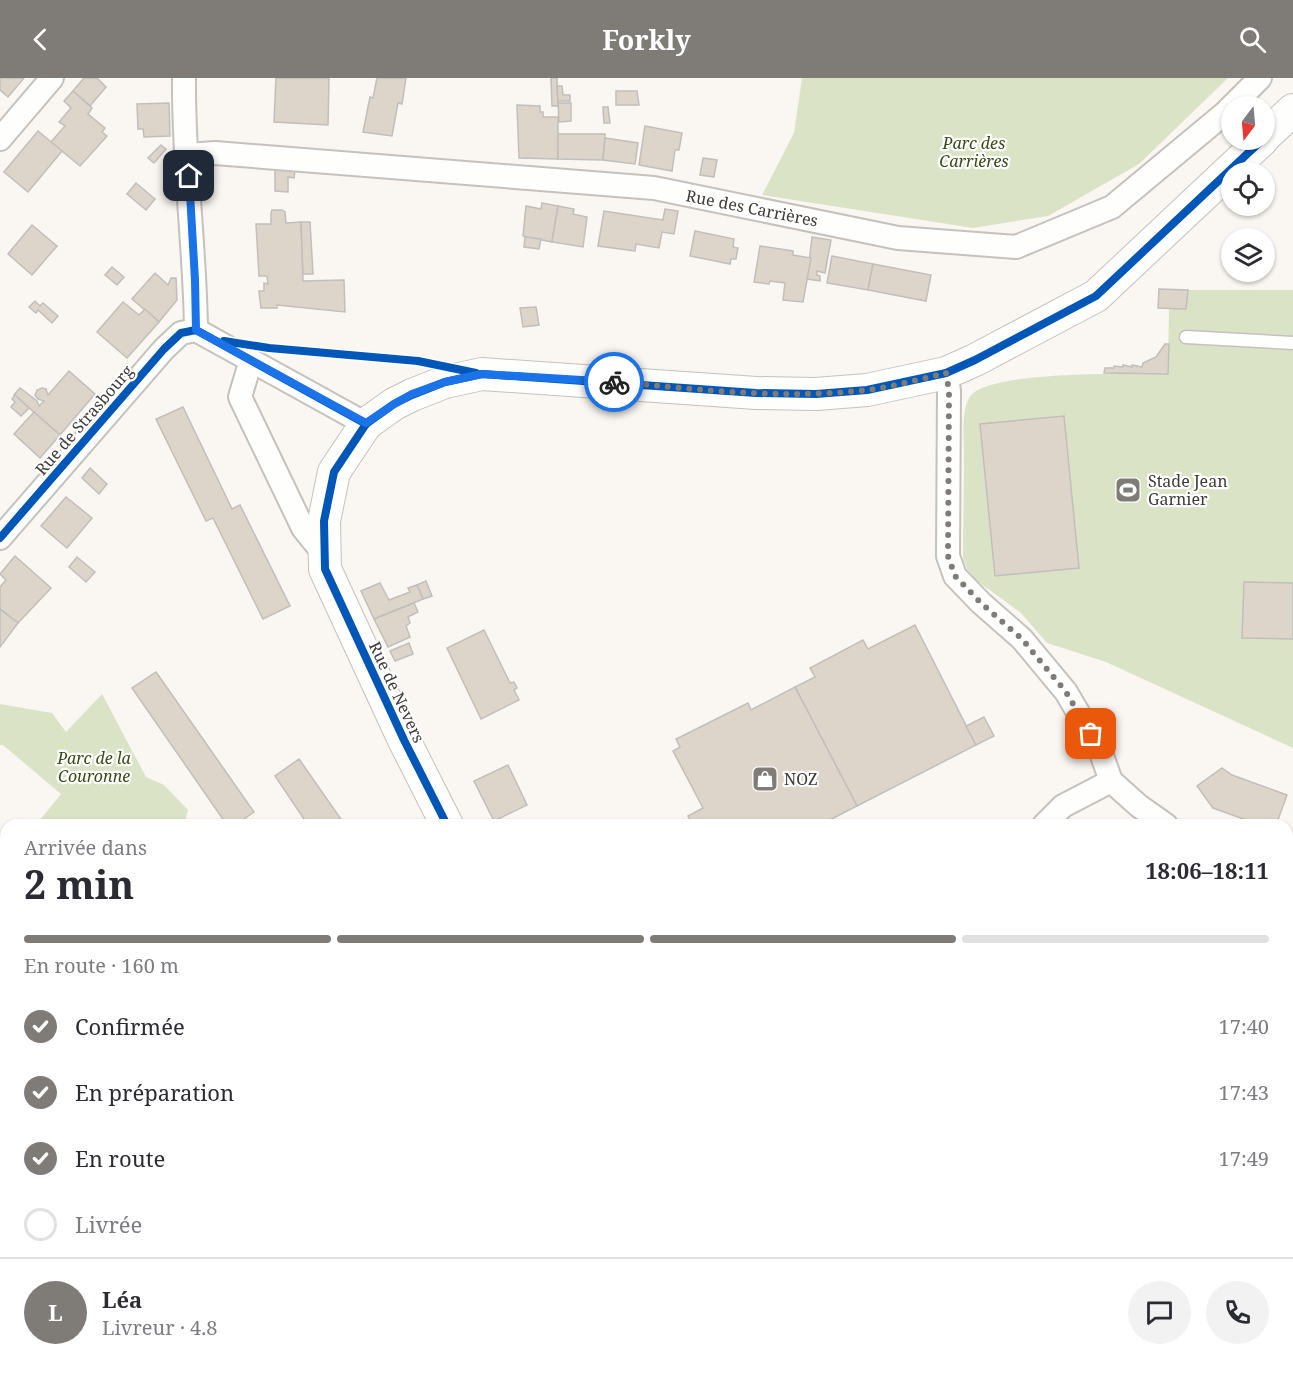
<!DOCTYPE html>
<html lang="fr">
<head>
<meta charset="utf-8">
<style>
	body { margin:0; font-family:"Noto Serif",serif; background:#f2f2f3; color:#2b2b33; height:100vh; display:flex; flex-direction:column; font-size:22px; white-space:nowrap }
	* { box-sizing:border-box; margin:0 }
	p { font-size:20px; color:#7c7c81 }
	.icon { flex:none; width:33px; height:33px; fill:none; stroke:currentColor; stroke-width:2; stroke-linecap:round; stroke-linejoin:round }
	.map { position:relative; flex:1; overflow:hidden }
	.panel { position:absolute; left:0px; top:741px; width:1293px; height:560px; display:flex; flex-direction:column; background:#fff; border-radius:18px 18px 0 0; box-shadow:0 2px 4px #0004 }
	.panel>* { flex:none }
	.needle { width:39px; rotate:196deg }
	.controls { position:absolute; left:1221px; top:18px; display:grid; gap:12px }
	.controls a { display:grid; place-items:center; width:54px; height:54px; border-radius:50%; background:#fff; box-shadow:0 2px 4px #0004; font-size:30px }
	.pin { position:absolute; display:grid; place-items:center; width:51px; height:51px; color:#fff; margin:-26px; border-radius:12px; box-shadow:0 3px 9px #0006 }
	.courier { position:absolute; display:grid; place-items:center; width:60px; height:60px; margin:-30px; border:4px solid #1a73e8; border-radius:50%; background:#fff; color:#222; box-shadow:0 2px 8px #0007 }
	.overview em { font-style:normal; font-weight:700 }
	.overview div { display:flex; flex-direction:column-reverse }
	.overview { display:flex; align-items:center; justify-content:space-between; height:102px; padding:0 24px }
	h1 { font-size:39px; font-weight:700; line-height:45px }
	.bar { display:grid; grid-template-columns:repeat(4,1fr); gap:9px 6px; align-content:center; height:72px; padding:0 24px }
	.bar i { height:8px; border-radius:4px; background:#e1e1e2 }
	.bar .active { background:#7f7c78 }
	.bar p { grid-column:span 4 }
	.line { display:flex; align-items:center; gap:15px; padding:0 24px; border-top:2px solid #e1e1e2 }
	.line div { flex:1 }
	.round { display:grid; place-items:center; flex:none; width:63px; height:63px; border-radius:32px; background:#f2f2f3 }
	ol { padding:0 24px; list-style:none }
	li { display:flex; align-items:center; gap:18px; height:66px }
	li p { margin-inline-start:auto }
	li .icon { padding:6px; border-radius:50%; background:#7f7c78; color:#fff; stroke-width:4 }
	li:last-child { color:#7c7c81 }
	li i { width:33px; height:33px; border:3px solid #e1e1e2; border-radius:50% }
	header { display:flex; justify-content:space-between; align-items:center; height:78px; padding:0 24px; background:#7f7c78; color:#fff; font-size:27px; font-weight:700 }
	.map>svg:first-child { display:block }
	.green { fill:#dbe3c7 }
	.building { fill:#ded5ca; stroke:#c1bebb; stroke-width:1.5 }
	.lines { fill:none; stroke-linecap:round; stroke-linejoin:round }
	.lane-casing { stroke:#c5c2be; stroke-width:15 }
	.street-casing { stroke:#c5c2be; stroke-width:26 }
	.secondary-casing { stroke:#c5c2be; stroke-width:34 }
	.lane { stroke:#fefefd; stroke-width:12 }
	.street { stroke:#fefefd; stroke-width:22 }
	.secondary { stroke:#fefefd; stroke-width:32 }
	.cycleway-casing { stroke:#fff; stroke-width:11 }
	.cycleway { stroke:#0057b8; stroke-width:8 }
	.done { stroke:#7f7c78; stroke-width:6; stroke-dasharray:0 10.8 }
	.route { stroke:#1a73e8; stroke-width:8 }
	.labels { text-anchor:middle; stroke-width:4.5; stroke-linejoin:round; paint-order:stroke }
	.park-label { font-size:16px; font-style:italic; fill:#384a14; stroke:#fff }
	.street-label { font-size:16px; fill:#3d3a37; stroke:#fff }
	.poi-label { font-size:16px; fill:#3d3a37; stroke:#fff; text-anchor:start }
</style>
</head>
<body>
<header><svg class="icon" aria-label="back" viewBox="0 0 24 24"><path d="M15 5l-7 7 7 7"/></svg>Forkly<svg class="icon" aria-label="search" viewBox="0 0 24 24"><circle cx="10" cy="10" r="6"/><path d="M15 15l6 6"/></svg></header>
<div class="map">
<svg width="1293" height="1300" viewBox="0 0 1293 1300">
	<rect width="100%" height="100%" fill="#faf6f1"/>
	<g class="green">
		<path d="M802,0H1228L1139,86L1048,138L973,150L762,117L794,55Z"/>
		<path d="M1188,212H1293V670L1106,584L1047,565L1021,535L976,502L967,491L963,480C963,445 964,410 964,375C964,358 961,335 969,320C983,292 1135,296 1168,296L1169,230Z"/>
		<path d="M102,616L146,699L164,707L188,732L184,747H36L61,716L3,667H0V626L52,635L66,654Z"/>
		<path d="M6,784V1294L92,1295L89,1300H0V791Z"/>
	</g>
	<g class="building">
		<path d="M0,0H24L8,19L0,12Z"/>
		<path d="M84,0H97L106,9L90,28L73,13Z"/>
		<path d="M276,0H329L328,47L274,44Z"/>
		<path d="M377,0H406L402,26L398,25L392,58L363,54L370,19L373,20Z"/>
		<path d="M551,0H557L558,28H552Z"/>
		<path d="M557,8H562L563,17H570V23H558Z"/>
		<path d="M73,13L92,30L88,36L105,50L102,54L107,58L80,88L51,64L65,48L59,44L71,30L64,23Z"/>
		<path d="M616,13H637L639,27H616Z"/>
		<path d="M169,25L170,58L144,59L143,51H138L137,26Z"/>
		<path d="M558,25H571V43L559,44Z"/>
		<path d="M517,27L540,28V34H543V39H558V81L519,80Z"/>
		<path d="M603,29H608L610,45H604Z"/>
		<path d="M645,48L682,55L679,72H675L672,93L639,87Z"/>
		<path d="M38,53L62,73L28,114L4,94Z"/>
		<path d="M558,56H605L603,82L558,81Z"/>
		<path d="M605,60L638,65L635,86L603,82Z"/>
		<path d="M161,67L166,71L154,85L148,80Z"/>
		<path d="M703,80L717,82L714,99L700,97Z"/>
		<path d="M275,91L295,93L294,100L288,99V114L275,113Z"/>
		<path d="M136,105L155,121L146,132L127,116Z"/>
		<path d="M542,125L558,128L552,164L523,158L526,128L541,131Z"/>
		<path d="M558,128L574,131L573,136L587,139L583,169L552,164Z"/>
		<path d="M665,131L678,133L674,156L662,154L659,170L636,166L635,173L598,168L604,133L663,142Z"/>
		<path d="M272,132H282L285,134L286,145L301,144L303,203L344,202L345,234L277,227V230H261L259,213H264V205L268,206L267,198H259L256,146H271V135Z"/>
		<path d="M301,144H310L313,196H303Z"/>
		<path d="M32,147L57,168L32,197L8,176Z"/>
		<path d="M695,153L734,161L733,169L738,170L736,181H731L730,186L690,178Z"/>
		<path d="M525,159L541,161L539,171L524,169Z"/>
		<path d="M812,159L831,162L825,195L817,193V197L820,198V203L807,201Z"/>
		<path d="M760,168L793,173V177L811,180L803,224L783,222L785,205L770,203L769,206L754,204Z"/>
		<path d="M832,178L873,186L868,212L827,205Z"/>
		<path d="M873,186L931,197L926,223L868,212Z"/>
		<path d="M112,189L124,199L117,207L105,197Z"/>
		<path d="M155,195L168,207L171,200H176L177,222L159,244L132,221Z"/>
		<path d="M1159,211L1188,212L1186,231L1158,230Z"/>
		<path d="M35,223L40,228L43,225L58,238L52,245L38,232L36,235L29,229Z"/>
		<path d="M123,224L139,237L145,231L159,244L127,280L97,254Z"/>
		<path d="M536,229L539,247L523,249L520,230Z"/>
		<path d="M1165,266H1169L1168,296L1104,295L1105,290H1114V288L1123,289V287L1132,289V287L1142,289L1143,285L1156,279Z"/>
		<path d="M69,293L95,316L60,357L14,317L20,310L37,323L39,328L44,323L38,321L35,317L37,312L42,310L46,311L48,317Z"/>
		<path d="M15,317L29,330L21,338L11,329L15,324L12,321Z"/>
		<path d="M183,329L232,431L240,427L290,528L263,541L213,440L206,443L156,341Z"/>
		<path d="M34,334L60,357L40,380L14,356Z"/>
		<path d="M1064,338L1079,490L995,498L980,346Z"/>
		<path d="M90,390L107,406L99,416L82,400Z"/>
		<path d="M66,419L92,440L67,470L41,448Z"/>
		<path d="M15,478L51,510L18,545L0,531V509L6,502L0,496Z"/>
		<path d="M77,479L95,494L86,504L69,489Z"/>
		<path d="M426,503L432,518L423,521L417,507Z"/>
		<path d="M1244,504L1293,505V561L1242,560Z"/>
		<path d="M380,505L389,522L410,514L408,510L417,507L423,521L374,541L361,513Z"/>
		<path d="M414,525L418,534L408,539L410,545L406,548L410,559L388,569L374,541Z"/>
		<path d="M0,531L18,545L0,569Z"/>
		<path d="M915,547L976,667L857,728L795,609L815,599L810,590L863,562L868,571Z"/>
		<path d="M484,552L510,605L514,604L517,610L514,612L519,622L481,641L447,570Z"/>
		<path d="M409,565L413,576L395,583L390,573Z"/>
		<path d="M156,594L254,734L235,747H227L132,610Z"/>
		<path d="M795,609L857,728L820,747H693L688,738L703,730L673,673L680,669L676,661L748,625L751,632Z"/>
		<path d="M984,639L994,658L976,667L966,648Z"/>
		<path d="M299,681L345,747H308L275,698Z"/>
		<path d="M508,687L527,727L494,743L474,703Z"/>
		<path d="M1222,690L1232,697L1287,717L1276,747H1260L1213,730L1197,708Z"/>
		<path d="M1287,945L1293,947V975L1287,973Z"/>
		<path d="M1293,1210V1243L1287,1244V1211Z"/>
		<path d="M297,1294H401L400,1300H291L292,1295L297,1296Z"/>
		<path d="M897,1294L902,1300H848L844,1295Z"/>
		<path d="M1031,1294H1053L1055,1300H1019Z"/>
		<path d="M1059,1294H1092L1094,1300H1061Z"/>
	</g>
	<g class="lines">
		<g class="lane-casing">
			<path id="lane" d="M1186,259L1293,265"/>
		</g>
		<g class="street-casing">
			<g id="street">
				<path d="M184,0C183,84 195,168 196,252"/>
				<path d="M0,61L52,0"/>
				<path d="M188,77L215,75L654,110L898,160L1016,169L1112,129L1225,35L1260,0"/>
				<path d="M196,252L366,346"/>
				<path d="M251,282L240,319L303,450L324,476"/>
				<path d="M946,295L949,313L948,478L955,498L981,525L1022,561L1066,614L1100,672L1111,703L1139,728L1166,747"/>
				<path d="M0,460L164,271L181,255L196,252"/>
				<path d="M1044,747L1063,728L1111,703"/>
				<path d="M1287,823L1293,806"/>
				<path d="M820,1294L825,1300"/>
			</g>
		</g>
		<g class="secondary-casing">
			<g id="secondary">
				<path d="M1264,59L1293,32"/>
				<path d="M447,747L404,662L325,491L324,443L334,394L366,346L394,326L412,317L445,304L482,296L756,315L816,316L867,312L946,295L975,282L1096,218L1262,62"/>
				<path d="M1287,1276H1293"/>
				<path d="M750,1294L751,1300"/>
				<path d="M1172,1300L1187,1294"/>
			</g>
		</g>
		<use href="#lane" class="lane"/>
		<use href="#street" class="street"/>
		<use href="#secondary" class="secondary"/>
		<g class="cycleway-casing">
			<g id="cycleway">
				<path d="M224,263L269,270L418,283L476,295"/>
				<path d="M0,460L164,271L181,255L196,252L366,346"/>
				<path d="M447,747L404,662L325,491L324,443L334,394L366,346L394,326L412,317L445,304L482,296L756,315L816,316L867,312L946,295L975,282L1096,218L1262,62"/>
			</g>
		</g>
		<use href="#cycleway" class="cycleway"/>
	</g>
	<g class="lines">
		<path class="done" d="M614,304C697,311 782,322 866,312C893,309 920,301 946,295L949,313L948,478L955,498L981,525L1022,561L1066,614L1091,656"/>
		<path class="route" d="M189,98L195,202L196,252L366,345L394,326L412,316L445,304L482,296L614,304"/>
	</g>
	<defs>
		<g id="stadium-square" transform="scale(1.35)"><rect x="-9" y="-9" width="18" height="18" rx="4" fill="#7f7c78" stroke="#fff"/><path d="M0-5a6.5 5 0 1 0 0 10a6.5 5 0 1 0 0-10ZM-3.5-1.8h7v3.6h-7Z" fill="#fff"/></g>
		<g id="shop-square" transform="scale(1.35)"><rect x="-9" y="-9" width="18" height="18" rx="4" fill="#7f7c78" stroke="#fff"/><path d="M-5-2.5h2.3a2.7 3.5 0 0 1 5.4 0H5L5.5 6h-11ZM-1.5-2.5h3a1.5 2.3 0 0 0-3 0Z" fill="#fff"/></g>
	</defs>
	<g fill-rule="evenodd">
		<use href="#stadium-square" x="1128" y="412"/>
		<use href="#shop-square" x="765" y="701"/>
	</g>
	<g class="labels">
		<g class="park-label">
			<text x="974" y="71">Parc des<tspan x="974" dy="18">Carrières</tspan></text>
			<text x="94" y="686">Parc de la<tspan x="94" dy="18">Couronne</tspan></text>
		</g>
		<g class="street-label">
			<text transform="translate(752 130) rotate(11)" y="6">Rue des Carrières</text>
			<text transform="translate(84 342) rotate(-49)" y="6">Rue de Strasbourg</text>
			<text transform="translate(397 614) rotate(65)" y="6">Rue de Nevers</text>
		</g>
		<g class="poi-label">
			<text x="1148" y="409">Stade Jean<tspan x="1148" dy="18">Garnier</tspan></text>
			<text x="784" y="707">NOZ</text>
		</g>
	</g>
</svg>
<div class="controls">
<a><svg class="needle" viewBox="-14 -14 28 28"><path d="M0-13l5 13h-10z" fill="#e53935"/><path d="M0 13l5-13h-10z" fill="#7c7c81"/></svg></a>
<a><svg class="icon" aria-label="locate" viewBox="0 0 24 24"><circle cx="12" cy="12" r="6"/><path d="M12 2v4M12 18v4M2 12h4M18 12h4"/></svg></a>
<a><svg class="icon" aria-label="layers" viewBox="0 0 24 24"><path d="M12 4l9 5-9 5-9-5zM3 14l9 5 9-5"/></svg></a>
</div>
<div class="pin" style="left:1091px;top:656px;background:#ea580c"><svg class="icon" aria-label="bag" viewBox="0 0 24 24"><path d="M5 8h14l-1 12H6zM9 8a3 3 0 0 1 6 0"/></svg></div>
<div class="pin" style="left:189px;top:98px;background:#1f2937"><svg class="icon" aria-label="home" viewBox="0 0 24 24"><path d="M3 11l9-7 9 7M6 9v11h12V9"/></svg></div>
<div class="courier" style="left:614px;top:304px"><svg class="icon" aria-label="bike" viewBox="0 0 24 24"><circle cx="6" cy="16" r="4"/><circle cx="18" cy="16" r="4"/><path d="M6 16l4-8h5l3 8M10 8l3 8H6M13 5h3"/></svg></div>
<section class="panel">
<div class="overview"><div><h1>2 min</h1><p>Arrivée dans</p></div><em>18:06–18:11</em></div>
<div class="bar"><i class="active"></i><i class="active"></i><i class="active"></i><i></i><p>En route · 160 m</p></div>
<ol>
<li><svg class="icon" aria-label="check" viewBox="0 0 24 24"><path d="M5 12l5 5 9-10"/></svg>Confirmée<p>17:40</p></li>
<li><svg class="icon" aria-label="check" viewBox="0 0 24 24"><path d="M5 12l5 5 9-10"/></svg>En préparation<p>17:43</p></li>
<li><svg class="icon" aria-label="check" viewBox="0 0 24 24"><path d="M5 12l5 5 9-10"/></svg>En route<p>17:49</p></li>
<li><i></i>Livrée</li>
</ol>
<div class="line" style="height:108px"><b class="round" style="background:#7f7c78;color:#fff">L</b><div><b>Léa</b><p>Livreur · 4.8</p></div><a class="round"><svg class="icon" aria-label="chat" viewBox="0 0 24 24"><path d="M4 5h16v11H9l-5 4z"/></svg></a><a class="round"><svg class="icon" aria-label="phone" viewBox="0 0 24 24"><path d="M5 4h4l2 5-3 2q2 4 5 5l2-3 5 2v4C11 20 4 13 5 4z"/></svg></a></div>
</section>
</div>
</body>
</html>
